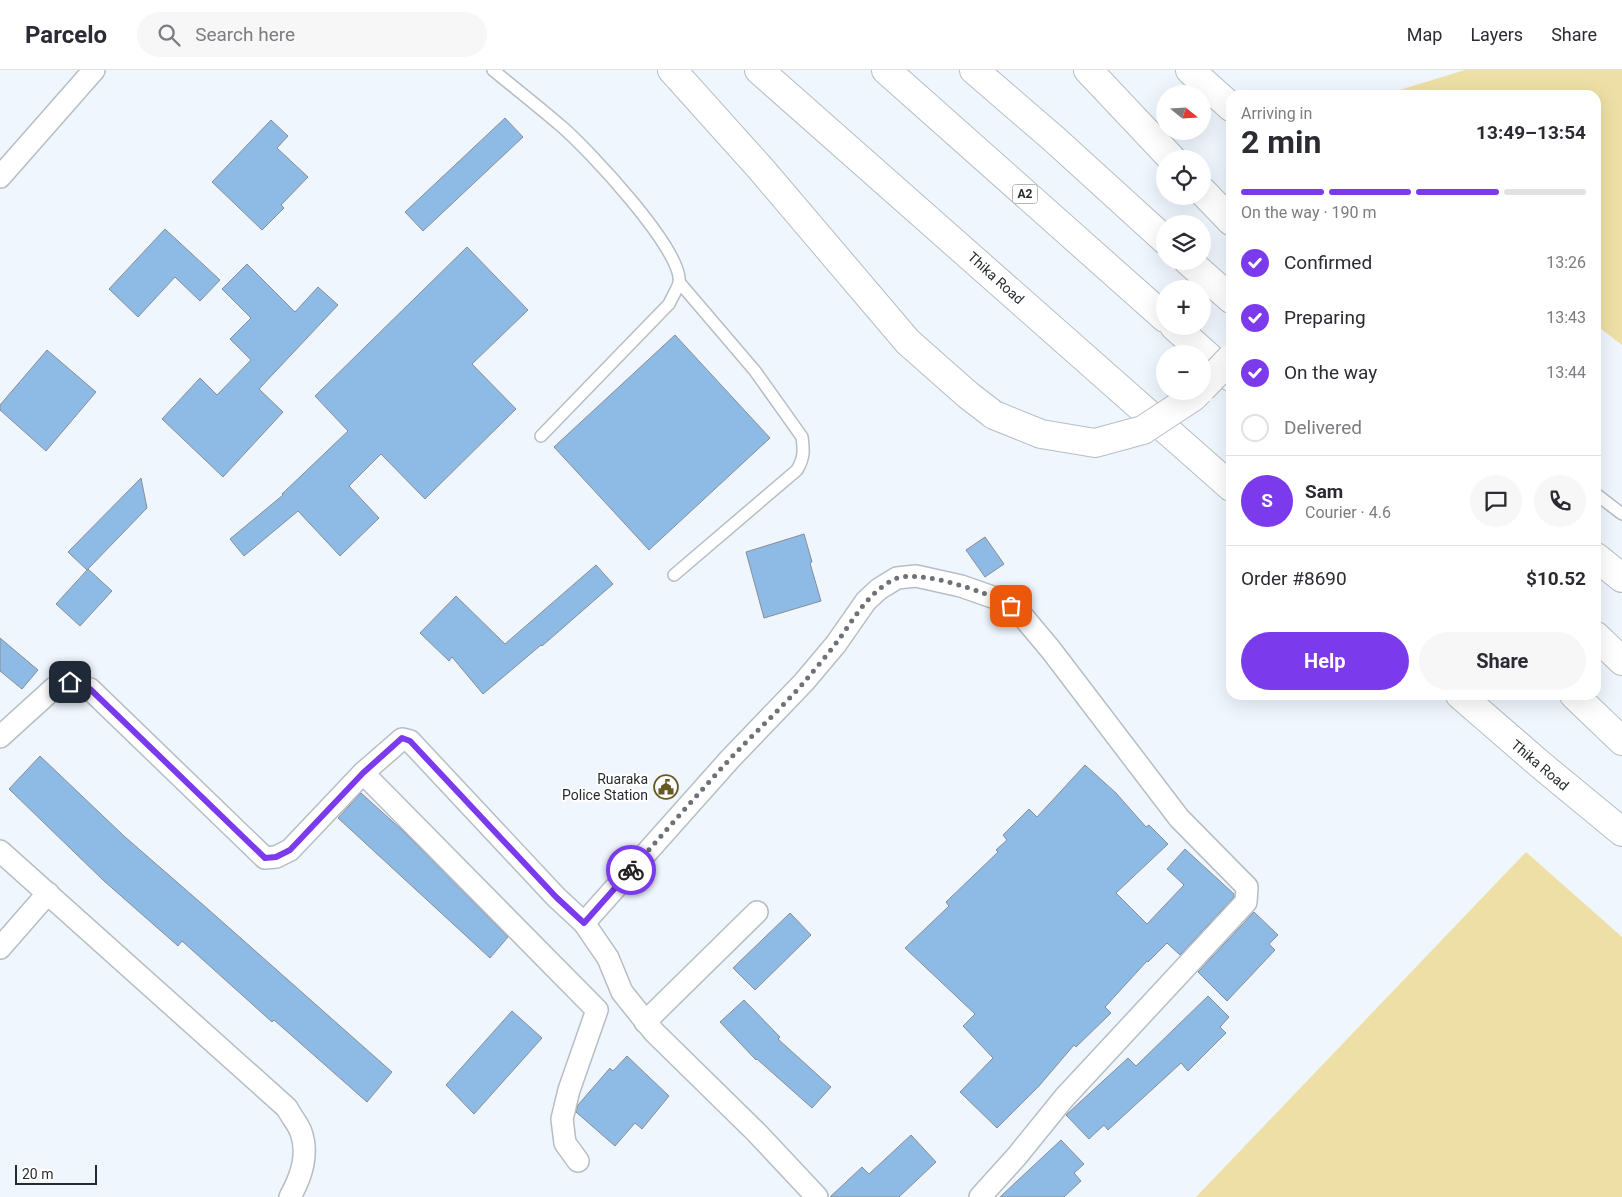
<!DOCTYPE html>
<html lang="en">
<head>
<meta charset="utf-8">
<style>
	body { margin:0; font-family:Roboto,sans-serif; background:#f7f7f7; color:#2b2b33; height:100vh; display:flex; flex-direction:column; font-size:19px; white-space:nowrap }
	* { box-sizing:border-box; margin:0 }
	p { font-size:16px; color:#7c7c81 }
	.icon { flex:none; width:28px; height:28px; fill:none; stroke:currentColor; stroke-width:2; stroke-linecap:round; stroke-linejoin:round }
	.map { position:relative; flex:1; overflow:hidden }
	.details { position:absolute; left:1226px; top:20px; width:375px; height:610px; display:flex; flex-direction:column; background:#fff; border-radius:15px; box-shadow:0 5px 20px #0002 }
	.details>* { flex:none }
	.needle { width:32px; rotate:108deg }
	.buttons { position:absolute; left:1156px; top:15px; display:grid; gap:10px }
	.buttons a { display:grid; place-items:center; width:55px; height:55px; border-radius:50%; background:#fff; box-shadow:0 5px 20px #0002; font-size:25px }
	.scale { position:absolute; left:15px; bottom:12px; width:82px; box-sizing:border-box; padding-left:5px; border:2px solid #282b2d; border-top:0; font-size:14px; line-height:18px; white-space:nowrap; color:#282b2d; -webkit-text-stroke:4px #fff; paint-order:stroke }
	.pin { position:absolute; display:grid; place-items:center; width:42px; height:42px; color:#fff; margin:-21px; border-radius:10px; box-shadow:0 2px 8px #0006 }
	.courier { position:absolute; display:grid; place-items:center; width:50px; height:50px; margin:-25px; border:4px solid #7c3aed; border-radius:50%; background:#fff; color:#222; box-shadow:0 1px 6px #0007 }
	.summary em { font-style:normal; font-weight:700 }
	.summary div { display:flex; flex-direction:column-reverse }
	.summary { display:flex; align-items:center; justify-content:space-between; height:85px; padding:0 15px }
	h1 { font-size:32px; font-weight:700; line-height:38px }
	.bar { display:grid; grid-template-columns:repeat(4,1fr); gap:8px 5px; align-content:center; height:60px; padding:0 15px }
	.bar i { height:6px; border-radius:4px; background:#e1e1e2 }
	.bar .active { background:#7c3aed }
	.bar p { grid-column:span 4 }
	.line { display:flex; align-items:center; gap:12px; padding:0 15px; border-top:1px solid #e1e1e2 }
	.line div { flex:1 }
	.round { display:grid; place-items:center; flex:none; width:52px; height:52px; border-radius:26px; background:#f7f7f7 }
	ol { padding:0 15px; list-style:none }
	li { display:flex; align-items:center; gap:15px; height:55px }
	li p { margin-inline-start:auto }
	li .icon { padding:5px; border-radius:50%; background:#7c3aed; color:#fff; stroke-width:4 }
	li:last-child { color:#7c7c81 }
	li i { width:28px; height:28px; border:2px solid #e1e1e2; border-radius:50% }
	.action { display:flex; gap:10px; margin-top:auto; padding:10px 15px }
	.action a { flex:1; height:58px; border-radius:30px; background:#7c3aed; color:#fff; font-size:20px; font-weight:700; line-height:58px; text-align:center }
	.action a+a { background:#f7f7f7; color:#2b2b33 }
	header { display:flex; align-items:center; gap:30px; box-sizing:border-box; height:70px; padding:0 25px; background:#fff; border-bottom:1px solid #e1e1e2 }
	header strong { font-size:24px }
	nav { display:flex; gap:28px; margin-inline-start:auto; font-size:18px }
	.search { width:350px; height:45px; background:#f7f7f7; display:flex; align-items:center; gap:12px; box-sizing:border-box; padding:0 18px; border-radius:28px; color:#7c7c81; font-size:19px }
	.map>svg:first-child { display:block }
	.green { fill:#eedfa6 }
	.building { fill:#8ebae6; stroke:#888e95 }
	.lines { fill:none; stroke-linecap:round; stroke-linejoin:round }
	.service-casing { stroke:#b6bdc4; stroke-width:14 }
	.minor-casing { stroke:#b6bdc4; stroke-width:24 }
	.secondary-casing { stroke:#b6bdc4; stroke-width:30 }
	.primary-casing { stroke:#b6bdc4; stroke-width:30 }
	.trunk-casing { stroke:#b6bdc4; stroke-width:30 }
	.service { stroke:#fff; stroke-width:11 }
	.minor { stroke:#fff; stroke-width:21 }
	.secondary { stroke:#fff; stroke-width:28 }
	.primary { stroke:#fff; stroke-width:28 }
	.trunk { stroke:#fff; stroke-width:28 }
	.primary-bridge-casing { stroke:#b6bdc4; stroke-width:30; stroke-linecap:butt }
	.primary-bridge { stroke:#fff; stroke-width:28 }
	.done { stroke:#6e7276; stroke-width:5; stroke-dasharray:0 9 }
	.route { stroke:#7c3aed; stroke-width:6 }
	.labels { text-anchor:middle; stroke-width:4; stroke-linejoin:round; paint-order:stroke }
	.shield { fill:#fff; stroke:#686b6c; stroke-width:1 }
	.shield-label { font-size:12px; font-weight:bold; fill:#282b2d }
	.street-label { font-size:14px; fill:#282b2d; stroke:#fff }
	.poi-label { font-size:14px; fill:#282b2d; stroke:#fff; text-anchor:end }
</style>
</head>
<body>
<header>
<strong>Parcelo</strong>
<div class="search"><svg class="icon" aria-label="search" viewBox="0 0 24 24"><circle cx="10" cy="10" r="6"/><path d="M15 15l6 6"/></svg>Search here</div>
<nav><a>Map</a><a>Layers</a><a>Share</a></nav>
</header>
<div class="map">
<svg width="1622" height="1127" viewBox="0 0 1622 1127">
	<rect width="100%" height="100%" fill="#eff6fd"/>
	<g class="green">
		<path d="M1465,0H1622V275L1596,255V25H1383Z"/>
		<path d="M1526,782L1622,867V1127H1196Z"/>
	</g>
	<g class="building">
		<path d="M505,48L523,67L423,161L405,142Z"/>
		<path d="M271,50L288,66L277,78L308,107L281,135L284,138L262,160L212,112Z"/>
		<path d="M165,159L220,210L200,231L175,207L138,247L109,219Z"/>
		<path d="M467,177L528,240L472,294L516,339L425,429L381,384L349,416L379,448L340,486L298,441L244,486L230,469L283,425L282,424L348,361L315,326Z"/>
		<path d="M247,194L295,242L318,217L338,235L259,319L283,342L223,407L162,349L200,308L217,325L251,290L230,269L251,248L222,219Z"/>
		<path d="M675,265L770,368L649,480L554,377Z"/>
		<path d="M47,280L96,322L46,381L0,340V335Z"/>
		<path d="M141,408L147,438L87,500L68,482Z"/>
		<path d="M804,464L812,492L810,493L821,531L764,548L746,482Z"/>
		<path d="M985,467L1004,494L985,507L966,480Z"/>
		<path d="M596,495L613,514L542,576L541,575L483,624L452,587L449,591L420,563L456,526L505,574Z"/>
		<path d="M88,499L112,521L80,556L56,534Z"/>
		<path d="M0,568L38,600L22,619L0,601Z"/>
		<path d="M40,686L124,766L209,840L392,1002L367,1032L274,950L272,952L182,871L178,876L104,811L9,719Z"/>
		<path d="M1085,695L1116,723L1146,757L1149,755L1168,774L1116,823L1147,854L1184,815L1167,799L1185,779L1234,824V827L1180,885L1167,873L1148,892L1147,891L1105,937L1111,943L1076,977L1074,975L1039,1016L997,1058L960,1022L993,988L963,956L975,944L905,878L949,836L946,832L998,782L996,780L1007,770L1003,765L1029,739L1037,747Z"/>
		<path d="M361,723L402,760L508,867L490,888L338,748Z"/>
		<path d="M1254,842L1278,865L1269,874L1275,880L1227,931L1198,902Z"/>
		<path d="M790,843L811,865L755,920L733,898Z"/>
		<path d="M1208,926L1229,947L1220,957L1226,963L1188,1001L1181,993L1108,1060L1104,1055L1089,1069L1066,1045L1128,988L1136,996Z"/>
		<path d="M744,930L780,967L778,969L831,1017L812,1038L757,989L756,990L720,952Z"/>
		<path d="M512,941L542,968L474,1044L446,1015Z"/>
		<path d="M627,986L669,1026L642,1059L635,1053L615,1076L576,1042L578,1035L610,998L613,1001Z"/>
		<path d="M911,1065L936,1092L899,1127H830L862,1097L869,1104Z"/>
		<path d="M1061,1070L1084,1094L1074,1103L1081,1111L1064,1127H1000Z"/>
	</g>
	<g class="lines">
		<g class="service-casing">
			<g id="service">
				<path d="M493,0C516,19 539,37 561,56C586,77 685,182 679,213C677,220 672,227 669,234L541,366"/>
				<path d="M1596,424L1622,444"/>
				<path d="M674,505L797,400C804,388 804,381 802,367L755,301L679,212"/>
			</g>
		</g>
		<g class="minor-casing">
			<g id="minor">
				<path d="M0,107L94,0"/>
				<path d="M0,667L54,618L70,612L90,619L265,788L276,787L290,780L363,703L597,940L569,1020L562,1049L565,1073L578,1091"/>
				<path d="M363,703L402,669L410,671L556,827L584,853L608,888L622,922L654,962L757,1063L817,1127"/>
				<path d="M0,781L287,1038C291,1046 298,1054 301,1062C309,1085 301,1107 290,1127"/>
				<path d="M584,853L730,689L804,612L836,574L866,531L879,519L897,508L916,506L961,516L1001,530L1020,543L1051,580L1179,748L1247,817L1246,832L1064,1028L1017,1086L980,1127"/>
				<path d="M0,878L48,823"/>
				<path d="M645,952L757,842"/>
			</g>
		</g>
		<g class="secondary-casing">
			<g id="secondary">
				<path d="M759,0L1231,417"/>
				<path d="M1088,0L1172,89"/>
				<path d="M1202,121L1231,151"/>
				<path d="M1596,487L1622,508"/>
				<path d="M1460,625L1542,696L1622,762"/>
			</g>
		</g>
		<g class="primary-casing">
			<g id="primary">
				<path d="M672,0L761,99L908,272L968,325L994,345"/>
				<path d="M1190,0L1231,37"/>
			</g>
		</g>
		<g class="trunk-casing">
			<g id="trunk">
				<path d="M886,0L1165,248"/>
				<path d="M974,0L1054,69L1165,170"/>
				<path d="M1188,191L1231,229"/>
				<path d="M1174,256L1231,307"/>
				<path d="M1596,566L1622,591"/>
				<path d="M1574,625L1622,671"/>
			</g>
		</g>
		<use href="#service" class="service"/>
		<use href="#minor" class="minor"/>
		<use href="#secondary" class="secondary"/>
		<use href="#primary" class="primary"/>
		<use href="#trunk" class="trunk"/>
		<g class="primary-bridge-casing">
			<g id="primary-bridge">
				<path d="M1202,318L1231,288"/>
				<path d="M994,345L1041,364L1095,373L1143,360L1193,327L1199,321"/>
			</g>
		</g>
		<use href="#primary-bridge" class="primary-bridge"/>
	</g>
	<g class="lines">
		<path class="done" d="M631,800C664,763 696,726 729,690C754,663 782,638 806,610C816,598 827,585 837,572C854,549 868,522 895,509C917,498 991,523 1011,536"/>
		<path class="route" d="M70,612L90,619L265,788L276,787L290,780L363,703L402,668L410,671L556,827L584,853L631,800"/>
	</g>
	<defs>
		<g id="civic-ring" transform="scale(1.25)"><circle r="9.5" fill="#fff" stroke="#665925" stroke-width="1.5"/><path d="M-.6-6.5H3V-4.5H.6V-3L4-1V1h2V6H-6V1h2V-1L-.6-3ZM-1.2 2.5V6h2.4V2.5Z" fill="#665925"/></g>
	</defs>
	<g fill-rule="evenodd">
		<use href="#civic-ring" x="666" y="717"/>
	</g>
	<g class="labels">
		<rect class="shield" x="1012.5" y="114.5" width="25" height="19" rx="4"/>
		<g class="shield-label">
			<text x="1025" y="128">A2</text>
		</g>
		<g class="street-label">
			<text transform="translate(996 208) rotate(42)" y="5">Thika Road</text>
			<text transform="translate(1540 695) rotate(40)" y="5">Thika Road</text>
		</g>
		<g class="poi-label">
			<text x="648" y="714">Ruaraka<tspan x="648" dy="16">Police Station</tspan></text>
		</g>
	</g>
</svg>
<div class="buttons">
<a><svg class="needle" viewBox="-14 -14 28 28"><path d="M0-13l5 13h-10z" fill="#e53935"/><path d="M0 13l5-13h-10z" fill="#7c7c81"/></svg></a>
<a><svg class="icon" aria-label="locate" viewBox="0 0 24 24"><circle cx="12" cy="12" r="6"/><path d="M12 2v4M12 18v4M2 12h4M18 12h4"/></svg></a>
<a><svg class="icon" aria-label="layers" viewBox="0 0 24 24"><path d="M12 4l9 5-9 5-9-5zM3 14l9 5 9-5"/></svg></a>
<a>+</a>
<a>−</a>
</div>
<div class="scale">20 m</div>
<div class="pin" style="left:1011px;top:536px;background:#ea580c"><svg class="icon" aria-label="bag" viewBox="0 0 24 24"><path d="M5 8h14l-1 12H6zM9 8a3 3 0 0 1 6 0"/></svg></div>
<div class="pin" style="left:70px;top:612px;background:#1f2937"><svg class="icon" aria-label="home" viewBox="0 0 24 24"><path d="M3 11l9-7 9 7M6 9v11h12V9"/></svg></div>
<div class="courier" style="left:631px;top:800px"><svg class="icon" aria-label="bike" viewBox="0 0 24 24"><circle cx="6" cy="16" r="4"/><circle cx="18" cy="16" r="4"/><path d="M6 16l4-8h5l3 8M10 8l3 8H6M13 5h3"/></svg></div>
<section class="details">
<div class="summary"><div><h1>2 min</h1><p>Arriving in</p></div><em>13:49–13:54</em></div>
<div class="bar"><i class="active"></i><i class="active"></i><i class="active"></i><i></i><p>On the way · 190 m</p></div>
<ol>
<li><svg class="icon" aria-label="check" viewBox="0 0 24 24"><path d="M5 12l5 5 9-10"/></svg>Confirmed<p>13:26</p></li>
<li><svg class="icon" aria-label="check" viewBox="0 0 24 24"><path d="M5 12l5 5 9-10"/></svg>Preparing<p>13:43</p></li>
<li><svg class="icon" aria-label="check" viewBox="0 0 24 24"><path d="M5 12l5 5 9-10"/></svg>On the way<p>13:44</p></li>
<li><i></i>Delivered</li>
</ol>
<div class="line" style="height:90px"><b class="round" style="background:#7c3aed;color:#fff">S</b><div><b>Sam</b><p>Courier · 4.6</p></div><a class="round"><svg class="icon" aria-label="chat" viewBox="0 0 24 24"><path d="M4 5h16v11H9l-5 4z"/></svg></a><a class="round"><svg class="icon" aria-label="phone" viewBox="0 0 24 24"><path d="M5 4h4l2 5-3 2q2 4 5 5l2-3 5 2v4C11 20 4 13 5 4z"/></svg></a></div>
<div class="line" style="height:65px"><div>Order #8690</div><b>$10.52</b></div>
<div class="action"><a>Help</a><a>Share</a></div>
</section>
</div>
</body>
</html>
